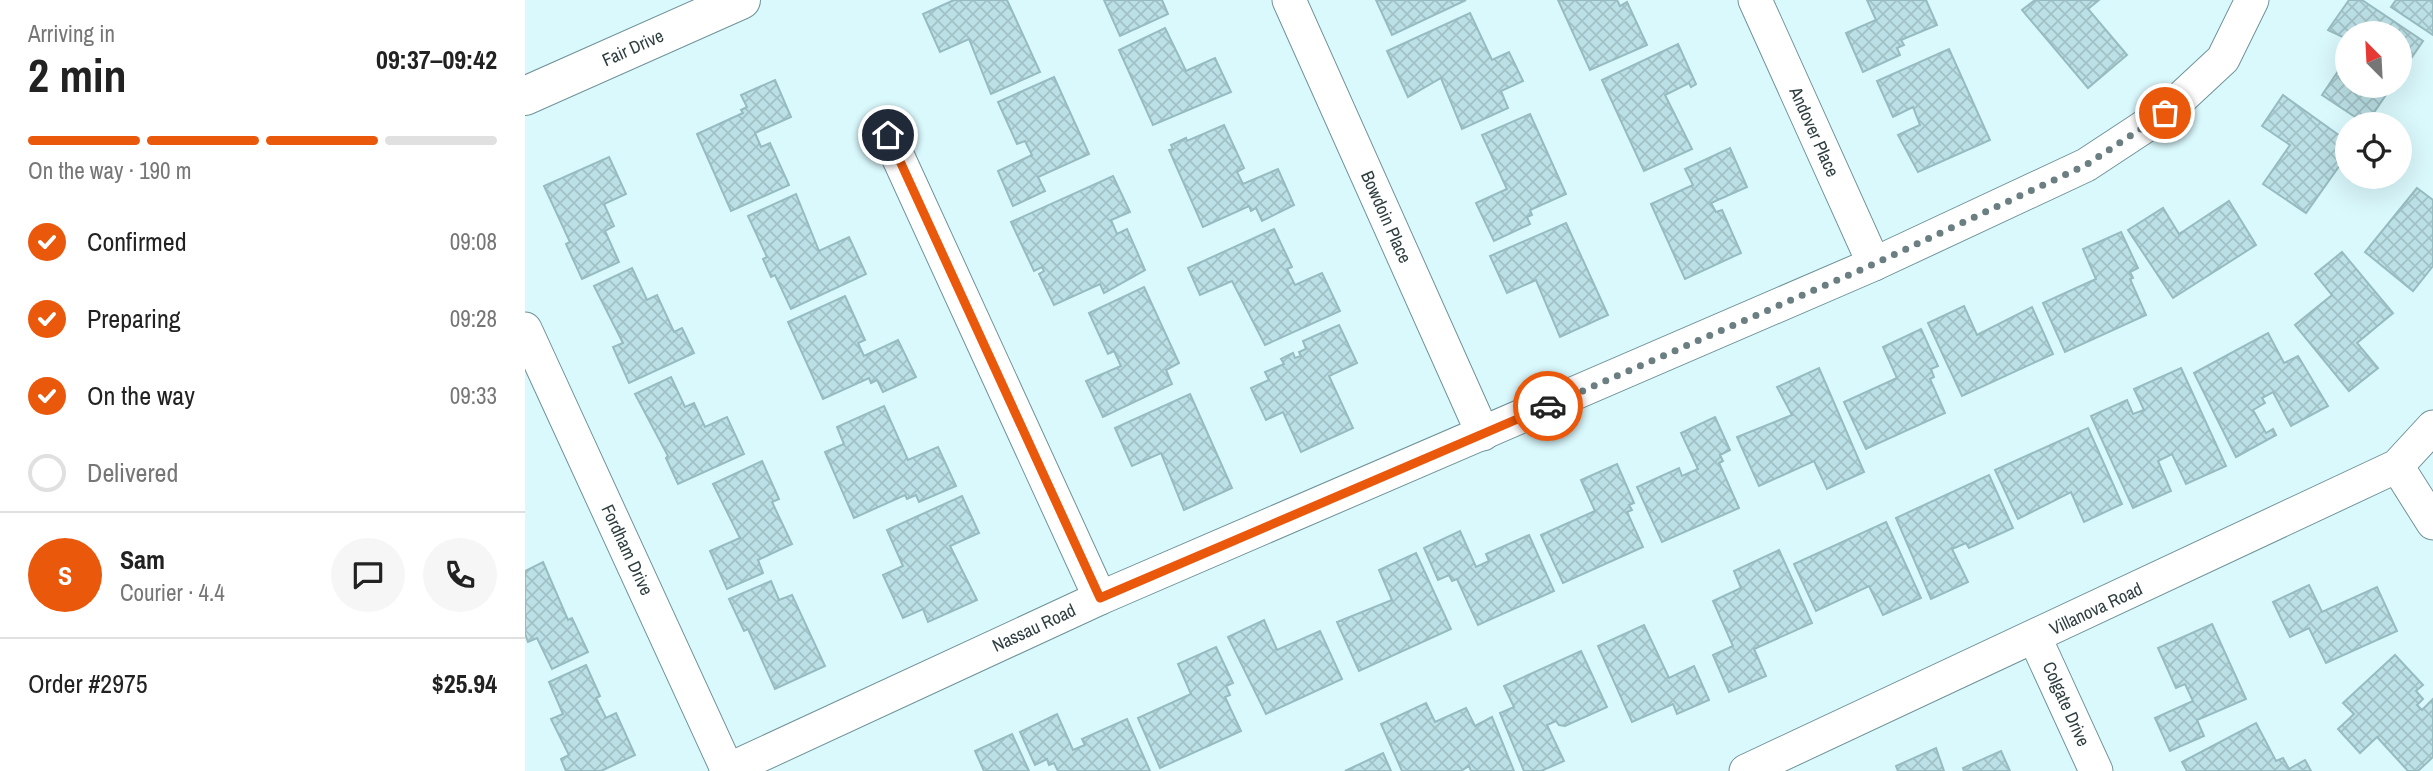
<!DOCTYPE html>
<html lang="en">
<head>
<meta charset="utf-8">
<style>
	body { margin:0; font-family:"Archivo Narrow",sans-serif; background:#f6f6f6; color:#222; height:100vh; display:flex; flex-direction:column; font-size:26px; white-space:nowrap }
	* { box-sizing:border-box; margin:0 }
	p { font-size:23px; color:#767676 }
	.icon { flex:none; width:38px; height:38px; fill:none; stroke:currentColor; stroke-width:2; stroke-linecap:round; stroke-linejoin:round }
	.map { position:relative; flex:1; overflow:hidden }
	.side { display:flex; flex-direction:column; background:#fff; width:525px }
	.side>* { flex:none }
	.needle { width:46px; rotate:336deg }
	.buttons { position:absolute; left:1810px; top:21px; display:grid; gap:14px }
	.buttons a { display:grid; place-items:center; width:77px; height:77px; border-radius:50%; background:#fff; box-shadow:0 7px 28px #0002; font-size:35px }
	.pin { position:absolute; display:grid; place-items:center; width:60px; height:60px; color:#fff; margin:-30px; border:4px solid #fff; border-radius:50%; box-shadow:0 2px 7px #0007 }
	.courier { position:absolute; display:grid; place-items:center; width:70px; height:70px; margin:-35px; border:5px solid #ea580c; border-radius:50%; background:#fff; color:#222; box-shadow:0 2px 9px #0007 }
	.summary em { font-style:normal; font-weight:700 }
	.summary div { display:flex; flex-direction:column-reverse }
	.summary { display:flex; align-items:center; justify-content:space-between; height:119px; padding:0 28px }
	h1 { font-size:46px; font-weight:700; line-height:52px }
	.bar { display:grid; grid-template-columns:repeat(4,1fr); gap:10px 7px; align-content:center; height:84px; padding:0 28px }
	.bar i { height:9px; border-radius:5px; background:#e0e0e0 }
	.bar .on { background:#ea580c }
	.bar p { grid-column:span 4 }
	.line { display:flex; align-items:center; gap:18px; padding:0 28px; border-top:2px solid #e0e0e0 }
	.line div { flex:1 }
	.round { display:grid; place-items:center; flex:none; width:74px; height:74px; border-radius:37px; background:#f6f6f6 }
	ol { padding:0 28px; list-style:none }
	li { display:flex; align-items:center; gap:21px; height:77px }
	li p { margin-inline-start:auto }
	li .icon { padding:7px; border-radius:50%; background:#ea580c; color:#fff; stroke-width:4 }
	li:last-child { color:#767676 }
	li i { width:38px; height:38px; border:4px solid #e0e0e0; border-radius:50% }
	main { display:flex; flex:1; min-height:0 }
	.map>svg:first-child { display:block }
	.building { fill:url(#building-cross-hatch); stroke:#96bbc0; stroke-width:2 }
	.lines { fill:none; stroke-linecap:round; stroke-linejoin:round }
	.minor-casing { stroke:#709398; stroke-width:35 }
	.secondary-casing { stroke:#709398; stroke-width:40 }
	.minor { stroke:#fff; stroke-width:33 }
	.secondary { stroke:#fff; stroke-width:38 }
	.done { stroke:#6b7f82; stroke-width:7; stroke-dasharray:0 12.6 }
	.route { stroke:#ea580c; stroke-width:9 }
	.labels { text-anchor:middle; stroke-width:5; stroke-linejoin:round; paint-order:stroke }
	.street-label { font-size:18px; fill:#2f3e40; stroke:#fff }
</style>
</head>
<body>
<main>
<section class="side">
<div class="summary"><div><h1>2 min</h1><p>Arriving in</p></div><em>09:37–09:42</em></div>
<div class="bar"><i class="on"></i><i class="on"></i><i class="on"></i><i></i><p>On the way · 190 m</p></div>
<ol>
<li><svg class="icon" aria-label="check" viewBox="0 0 24 24"><path d="M5 12l5 5 9-10"/></svg>Confirmed<p>09:08</p></li>
<li><svg class="icon" aria-label="check" viewBox="0 0 24 24"><path d="M5 12l5 5 9-10"/></svg>Preparing<p>09:28</p></li>
<li><svg class="icon" aria-label="check" viewBox="0 0 24 24"><path d="M5 12l5 5 9-10"/></svg>On the way<p>09:33</p></li>
<li><i></i>Delivered</li>
</ol>
<div class="line" style="height:126px"><b class="round" style="background:#ea580c;color:#fff">S</b><div><b>Sam</b><p>Courier · 4.4</p></div><a class="round"><svg class="icon" aria-label="chat" viewBox="0 0 24 24"><path d="M4 5h16v11H9l-5 4z"/></svg></a><a class="round"><svg class="icon" aria-label="phone" viewBox="0 0 24 24"><path d="M5 4h4l2 5-3 2q2 4 5 5l2-3 5 2v4C11 20 4 13 5 4z"/></svg></a></div>
<div class="line" style="height:91px"><div>Order #2975</div><b>$25.94</b></div>
</section>
<div class="map">
<svg width="1908" height="771" viewBox="0 0 1908 771">
	<defs>
		<pattern id="building-cross-hatch" width="8" height="8" patternUnits="userSpaceOnUse" patternTransform="scale(1.75)"><rect width="8" height="8" fill="#bbe0e5"/><path d="M0 0l8 8M0 8l8-8" fill="none" stroke="#a1c1c6"/></pattern>
	</defs>
	<rect width="100%" height="100%" fill="#daf9fd"/>
	<g class="building">
		<path d="M429,0H482L515,72L466,94L444,39L415,52L398,14Z"/>
		<path d="M579,0H637L643,14L595,36Z"/>
		<path d="M851,0H941L867,35Z"/>
		<path d="M1033,0H1092L1095,6L1102,2L1122,45L1065,70Z"/>
		<path d="M1342,0H1401L1412,25L1376,40L1379,45L1372,48L1375,55L1338,72L1321,33L1351,20Z"/>
		<path d="M1510,0H1574L1563,9L1602,55L1563,88L1497,10Z"/>
		<path d="M1824,0H1837L1898,41L1874,76V33H1822V39L1803,30Z"/>
		<path d="M1871,0H1908V35L1866,7Z"/>
		<path d="M945,13L967,60L984,52L998,81L976,91L983,108L937,129L916,78L883,97L862,51Z"/>
		<path d="M640,28L661,71L690,58L706,92L628,125L594,50Z"/>
		<path d="M1153,44L1171,84L1166,87L1164,83L1140,95L1167,149L1119,171L1077,80Z"/>
		<path d="M1424,49L1465,140L1393,172L1373,135L1395,125L1388,107L1368,117L1352,81Z"/>
		<path d="M1820,61L1822,86H1867L1841,124L1797,95Z"/>
		<path d="M529,77L564,154L513,177L520,191L488,206L473,171L507,155L500,141L492,144L473,102Z"/>
		<path d="M250,80L266,117L230,133L236,147L245,143L264,185L206,211L172,134L218,113L216,110L222,107L216,95Z"/>
		<path d="M1758,95L1822,141V155L1781,213L1738,184L1765,145L1737,126Z"/>
		<path d="M1005,114L1041,194L1005,210L1007,215L1002,217L1005,224L969,241L951,203L982,189L957,135Z"/>
		<path d="M699,125L719,168L712,172L718,184L753,169L769,205L737,221L731,208L726,211L724,206L678,227L644,150L648,149L646,145L661,138L662,141Z"/>
		<path d="M1205,148L1222,187L1186,203L1191,212L1197,210L1216,253L1160,279L1126,204L1168,185L1160,169Z"/>
		<path d="M84,157L101,194L79,204L89,226L80,231L94,262L57,279L41,244L45,242L19,186Z"/>
		<path d="M588,176L605,212L586,220L592,234L602,229L620,270L579,293L575,284L529,305L514,274L519,271L517,267L509,271L486,222Z"/>
		<path d="M1892,188L1908,200V266L1888,291L1840,252Z"/>
		<path d="M271,194L294,251L324,237L341,274L266,309L250,275L246,277L238,259L242,257L223,216Z"/>
		<path d="M1704,201L1731,245L1648,298L1603,230L1638,208L1654,234Z"/>
		<path d="M1041,223L1083,315L1035,337L1011,280L982,293L965,256Z"/>
		<path d="M749,229L767,267L762,269L770,285L797,273L815,311L740,345L707,281L675,295L663,268Z"/>
		<path d="M1596,232L1613,268L1605,272L1608,278L1605,279L1621,315L1540,352L1518,303L1571,279L1558,249Z"/>
		<path d="M1817,252L1868,313L1832,343L1853,368L1824,391L1770,325L1807,295L1790,274Z"/>
		<path d="M107,268L122,300L132,295L149,332L157,328L169,353L104,383L88,347L98,343L69,286Z"/>
		<path d="M619,287L654,363L641,370L647,384L578,417L561,381L596,366L589,351L583,354L564,313Z"/>
		<path d="M320,296L340,340L333,343L339,356L373,340L391,377L358,392L352,380L346,383L344,378L298,399L263,322Z"/>
		<path d="M1439,306L1452,335L1507,307L1528,354L1437,396L1403,323Z"/>
		<path d="M814,325L832,363L804,376L828,428L776,452L758,412L741,420L726,388L744,380L740,372L759,364L756,359L768,353L770,358L776,356L774,352L781,349L778,341Z"/>
		<path d="M1396,329L1413,366L1406,369L1409,377L1405,379L1420,413L1341,449L1319,402L1372,378L1358,347Z"/>
		<path d="M1743,333L1759,363L1773,356L1803,406L1766,426L1748,392L1737,398L1740,403L1728,410L1741,433L1748,429L1751,435L1711,457L1669,373Z"/>
		<path d="M1294,368L1339,472L1302,489L1289,461L1234,486L1212,437L1267,415L1252,387Z"/>
		<path d="M1656,368L1701,466L1661,484L1647,454L1633,461L1646,491L1608,508L1566,416L1602,400L1608,414L1619,410L1609,389Z"/>
		<path d="M146,377L160,407L169,403L180,427L202,417L219,454L153,484L141,458L143,456L110,394Z"/>
		<path d="M665,394L707,488L659,510L636,453L607,466L590,428Z"/>
		<path d="M359,406L383,460L413,447L431,486L394,502L391,495L382,499L380,495L329,518L300,452L319,444L312,427Z"/>
		<path d="M1190,417L1205,450L1195,455L1198,461L1194,463L1214,508L1137,542L1112,487L1154,468L1157,476L1173,469L1156,433Z"/>
		<path d="M1563,428L1597,504L1559,522L1546,492L1493,519L1470,470Z"/>
		<path d="M237,461L254,499L247,502L267,544L233,560L238,573L202,589L185,551L215,538L188,484Z"/>
		<path d="M1092,464L1109,503L1104,505L1107,510L1102,512L1118,547L1038,583L1016,535L1070,511L1056,480Z"/>
		<path d="M1464,475L1488,528L1444,548L1441,543L1427,549L1443,582L1406,599L1371,518Z"/>
		<path d="M437,496L454,533L425,546L452,600L403,622L398,609L378,618L358,575L378,566L362,530Z"/>
		<path d="M1361,522L1396,598L1358,615L1344,586L1291,611L1269,564Z"/>
		<path d="M935,531L951,567L964,561L961,554L1004,535L1029,591L953,625L932,579L927,581L924,575L913,580L899,548Z"/>
		<path d="M1254,550L1287,623L1229,649L1241,676L1204,692L1188,655L1208,646L1188,601L1216,588L1209,571Z"/>
		<path d="M891,553L926,629L834,671L812,622L867,600L854,570Z"/>
		<path d="M18,562L43,620L47,618L63,652L27,669L12,638L3,642L0,634V571Z"/>
		<path d="M246,581L254,600L267,595L300,666L250,689L223,629L219,631L204,599Z"/>
		<path d="M1784,585L1797,612L1852,587L1872,631L1801,663L1784,628L1765,637L1748,602Z"/>
		<path d="M739,620L752,650L795,631L817,679L741,714L703,637Z"/>
		<path d="M1687,624L1721,699L1672,720L1679,736L1645,751L1630,718L1668,701L1660,684L1651,688L1633,648Z"/>
		<path d="M1119,625L1144,678L1169,666L1184,700L1152,714L1148,704L1107,722L1073,646Z"/>
		<path d="M691,647L708,683L701,686L705,695L700,697L716,731L635,768L613,718L666,694L653,664Z"/>
		<path d="M1056,651L1082,707L1040,726L1034,725L1031,721L1022,725L1039,761L1016,771H999L975,713L989,707L979,686Z"/>
		<path d="M1870,655L1898,685L1891,691L1898,699L1892,705L1897,710L1908,699V757L1893,771H1883L1852,737L1835,753L1813,729L1829,714L1818,703Z"/>
		<path d="M61,665L75,696L71,698L81,718L91,713L110,755L76,771H41L36,759L44,755L26,719L38,714L24,682Z"/>
		<path d="M901,703L910,722L941,708L950,726L967,717L989,771H946L944,766L936,771H877L856,724Z"/>
		<path d="M532,714L548,750L560,745L557,739L602,719L625,771H533L529,763L524,765L522,759L510,765L495,732Z"/>
		<path d="M1731,723L1751,761L1758,758L1764,769L1780,760L1786,771H1662L1657,762Z"/>
		<path d="M487,734L504,771H459L450,751Z"/>
		<path d="M1411,748L1419,771H1373L1371,766Z"/>
		<path d="M1476,751L1485,771H1439L1438,768Z"/>
		<path d="M858,753L866,771H820Z"/>
	</g>
	<g class="lines">
		<g class="minor-casing">
			<g id="minor">
				<path d="M764,0L958,434"/>
				<path d="M1230,0L1349,264"/>
				<path d="M363,135L575,598"/>
				<path d="M0,329L203,771"/>
				<path d="M1872,466L1908,523"/>
				<path d="M1510,638L1571,771"/>
				<path d="M201,771L575,598L1349,264L1561,165L1640,113L1698,59L1727,0"/>
				<path d="M1221,771L1872,466L1908,427"/>
			</g>
		</g>
		<g class="secondary-casing">
			<path id="secondary" d="M0,96L216,0"/>
		</g>
		<use href="#minor" class="minor"/>
		<use href="#secondary" class="secondary"/>
	</g>
	<g class="lines">
		<path class="done" d="M1023,406L1349,264L1561,165L1640,113"/>
		<path class="route" d="M363,135L575,598L1023,406"/>
	</g>
	<g class="labels">
		<g class="street-label">
			<text transform="translate(108 48) rotate(-24)" y="6">Fair Drive</text>
			<text transform="translate(1289 132) rotate(66)" y="6">Andover Place</text>
			<text transform="translate(861 217) rotate(66)" y="6">Bowdoin Place</text>
			<text transform="translate(102 550) rotate(65)" y="6">Fordham Drive</text>
			<text transform="translate(1571 609) rotate(-25)" y="6">Villanova Road</text>
			<text transform="translate(509 628) rotate(-25)" y="6">Nassau Road</text>
			<text transform="translate(1541 704) rotate(66)" y="6">Colgate Drive</text>
		</g>
	</g>
</svg>
<div class="buttons">
<a><svg class="needle" viewBox="-14 -14 28 28"><path d="M0-13l5 13h-10z" fill="#e53935"/><path d="M0 13l5-13h-10z" fill="#767676"/></svg></a>
<a><svg class="icon" aria-label="locate" viewBox="0 0 24 24"><circle cx="12" cy="12" r="6"/><path d="M12 2v4M12 18v4M2 12h4M18 12h4"/></svg></a>
</div>
<div class="pin" style="left:1640px;top:113px;background:#ea580c"><svg class="icon" aria-label="bag" viewBox="0 0 24 24"><path d="M5 8h14l-1 12H6zM9 8a3 3 0 0 1 6 0"/></svg></div>
<div class="pin" style="left:363px;top:135px;background:#1f2937"><svg class="icon" aria-label="home" viewBox="0 0 24 24"><path d="M3 11l9-7 9 7M6 9v11h12V9"/></svg></div>
<div class="courier" style="left:1023px;top:406px"><svg class="icon" aria-label="car" viewBox="0 0 24 24"><path d="M5 17H2v-5l4-1 3-4h7l3 4 3 1v5h-3M9 17h6M6 11h13"/><circle cx="7" cy="17" r="2"/><circle cx="17" cy="17" r="2"/></svg></div>
</div>
</main>
</body>
</html>
